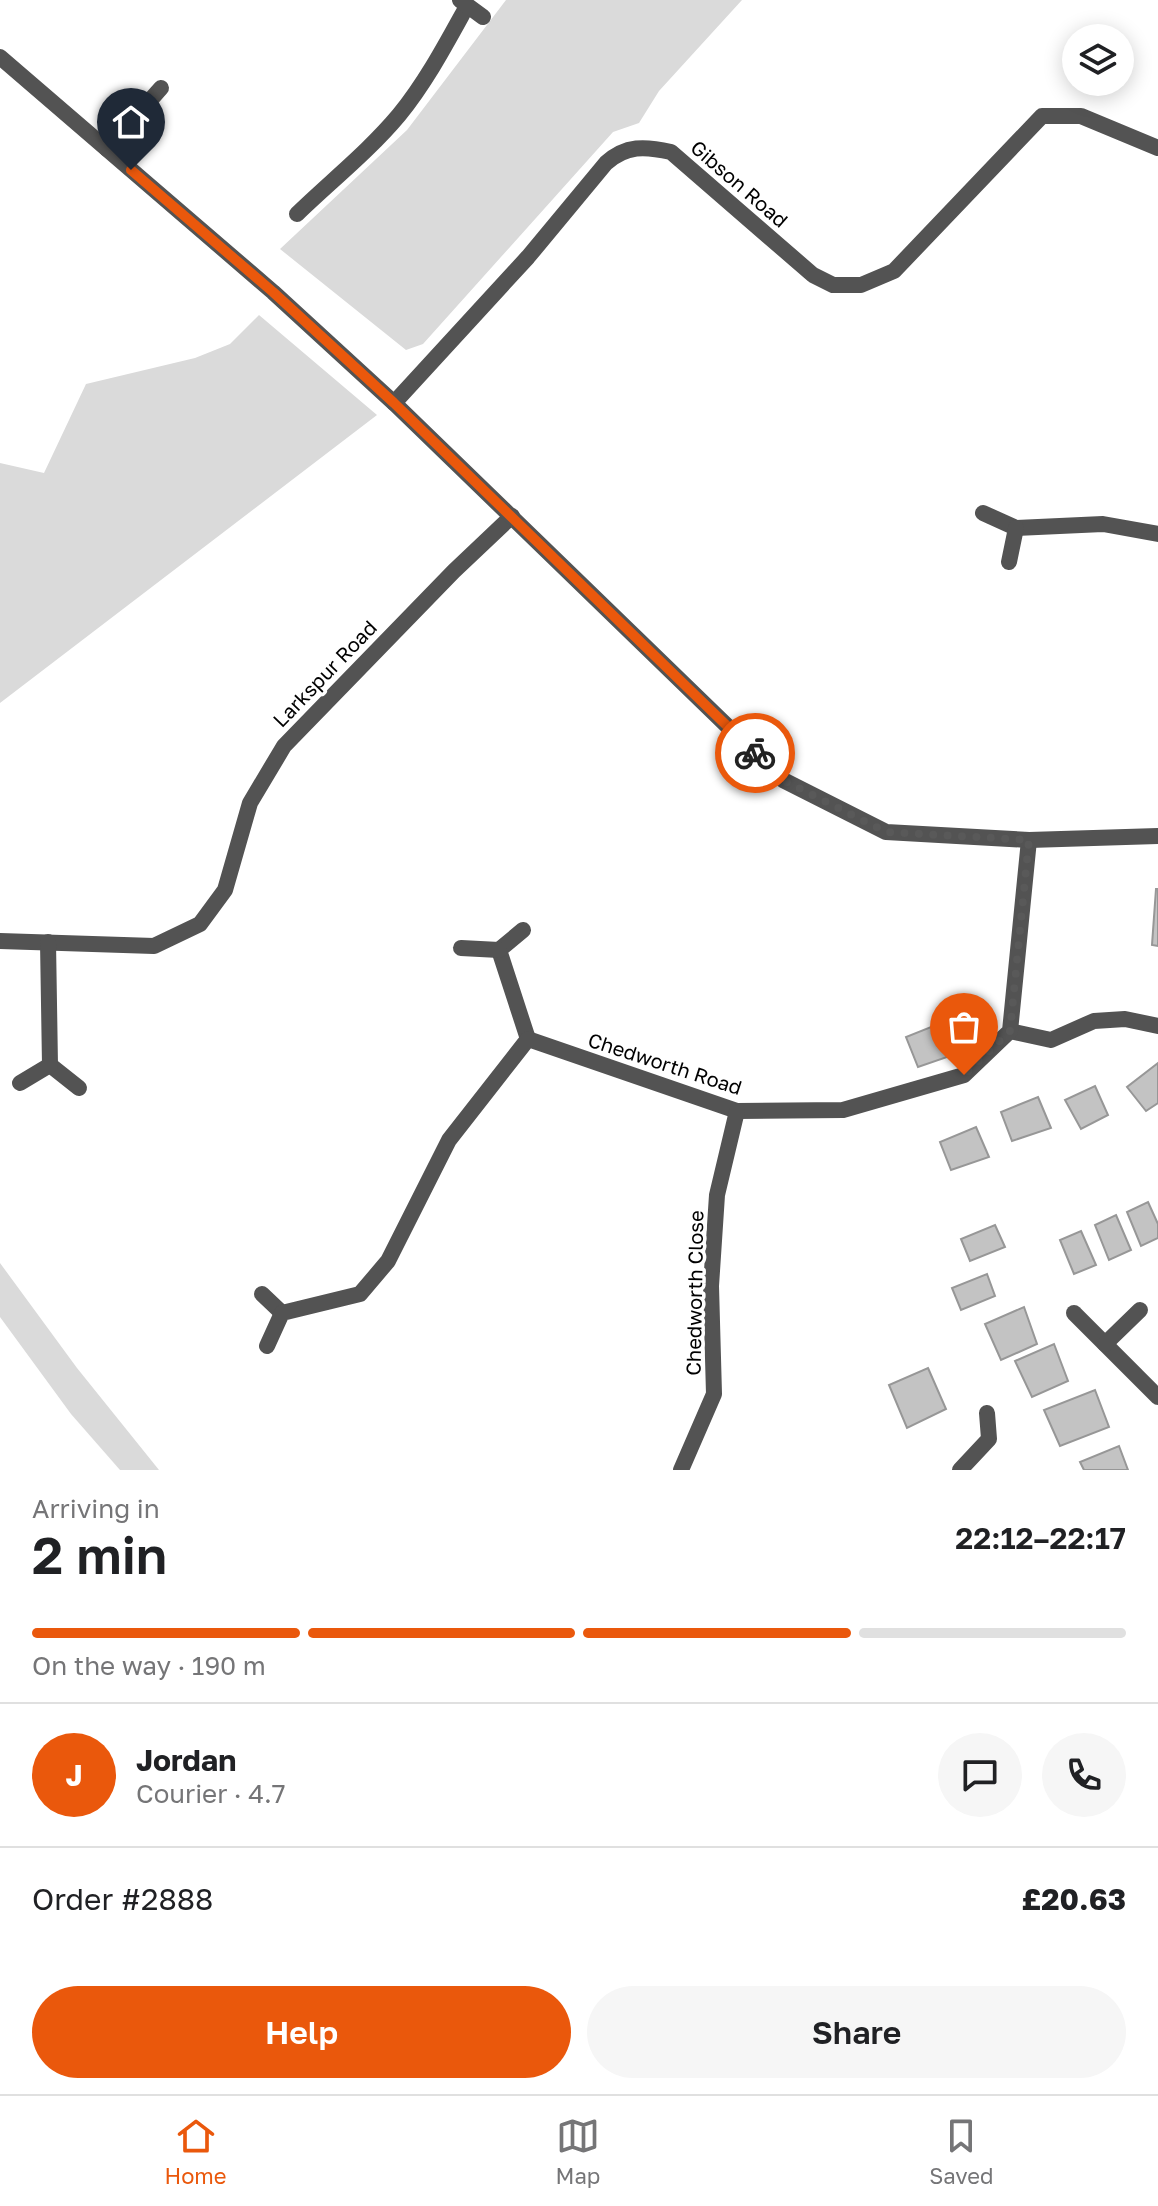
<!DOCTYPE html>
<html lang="en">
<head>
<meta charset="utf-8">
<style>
	body { margin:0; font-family:"Golos Text",sans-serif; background:#f6f6f6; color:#202124; height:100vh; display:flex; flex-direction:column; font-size:30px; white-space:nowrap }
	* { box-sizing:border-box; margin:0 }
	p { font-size:26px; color:#757577 }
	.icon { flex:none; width:44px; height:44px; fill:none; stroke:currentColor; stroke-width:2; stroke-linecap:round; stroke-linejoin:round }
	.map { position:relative; height:1470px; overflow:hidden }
	.side { display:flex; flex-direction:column; background:#fff; flex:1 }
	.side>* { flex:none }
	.buttons { position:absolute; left:1062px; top:24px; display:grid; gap:16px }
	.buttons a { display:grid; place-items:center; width:72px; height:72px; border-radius:50%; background:#fff; box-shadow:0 4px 20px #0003; font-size:40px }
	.pin { position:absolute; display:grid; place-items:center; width:68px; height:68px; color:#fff; margin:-82px -34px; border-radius:50% 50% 50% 0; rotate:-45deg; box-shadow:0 0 8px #0007 }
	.pin .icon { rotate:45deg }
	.courier { position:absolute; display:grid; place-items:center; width:80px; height:80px; margin:-40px; border:6px solid #ea580c; border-radius:50%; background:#fff; color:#222; box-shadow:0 2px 10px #0007 }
	.headline em { font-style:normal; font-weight:600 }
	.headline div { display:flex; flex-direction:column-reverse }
	.headline { display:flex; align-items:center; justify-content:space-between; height:136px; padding:0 32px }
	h1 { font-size:52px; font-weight:600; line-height:60px }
	.bar { display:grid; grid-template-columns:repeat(4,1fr); gap:12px 8px; align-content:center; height:96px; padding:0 32px }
	.bar i { height:10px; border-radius:6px; background:#e0e0e0 }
	.bar .active { background:#ea580c }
	.bar p { grid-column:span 4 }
	.line { display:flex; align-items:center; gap:20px; padding:0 32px; border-top:2px solid #e0e0e0 }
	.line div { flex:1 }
	.round { display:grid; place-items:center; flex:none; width:84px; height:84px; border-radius:42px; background:#f6f6f6 }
	.action { display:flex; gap:16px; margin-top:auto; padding:16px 32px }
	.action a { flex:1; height:92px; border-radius:48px; background:#ea580c; color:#fff; font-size:32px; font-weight:600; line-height:92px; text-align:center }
	.action a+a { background:#f6f6f6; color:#202124 }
	.tab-bar { display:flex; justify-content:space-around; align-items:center; height:112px; border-top:2px solid #e0e0e0; background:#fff; font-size:22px; color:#757577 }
	.tab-bar a { display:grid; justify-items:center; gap:4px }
	.tab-bar .active { color:#ea580c }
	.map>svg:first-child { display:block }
	.green { fill:#dadada }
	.building { fill:#c3c3c3; stroke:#979797; stroke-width:2 }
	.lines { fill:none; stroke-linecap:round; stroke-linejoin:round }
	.service { stroke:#535353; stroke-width:16 }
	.minor { stroke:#535353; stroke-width:16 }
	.tertiary { stroke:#535353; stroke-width:16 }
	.done { stroke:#595959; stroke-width:8; stroke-dasharray:0 14.4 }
	.route { stroke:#ea580c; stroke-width:10 }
	.labels { text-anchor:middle; stroke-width:7; stroke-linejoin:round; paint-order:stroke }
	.street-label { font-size:20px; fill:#000; stroke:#fff }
</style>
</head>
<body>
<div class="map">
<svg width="1158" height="1470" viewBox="0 0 1158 1470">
	<rect width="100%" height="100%" fill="#fff"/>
	<g class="green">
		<path d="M506,0H742L659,91L639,123L613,132L423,344L406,350L280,249L407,130Z"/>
		<path d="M259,315L377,415L0,703V463L44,473L86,384L195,358L230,344Z"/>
		<path d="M0,1263L77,1368L159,1470H120L71,1414L0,1317Z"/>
	</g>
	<g class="building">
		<path d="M1156,889H1158V946L1152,945Z"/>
		<path d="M941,1023L953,1055L918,1067L906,1037Z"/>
		<path d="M1158,1063V1103L1146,1111L1127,1087Z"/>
		<path d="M1095,1086L1108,1115L1081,1129L1065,1100Z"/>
		<path d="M1038,1097L1051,1128L1012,1141L1001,1112Z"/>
		<path d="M976,1127L989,1157L951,1170L940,1142Z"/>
		<path d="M1148,1202L1158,1224V1238L1141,1246L1127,1212Z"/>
		<path d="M1116,1215L1131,1250L1109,1260L1095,1225Z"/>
		<path d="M995,1225L1005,1247L970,1261L961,1239Z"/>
		<path d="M1081,1231L1096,1265L1074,1274L1060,1240Z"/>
		<path d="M987,1274L995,1296L961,1310L952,1288Z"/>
		<path d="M1024,1307L1037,1344L1001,1360L985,1324Z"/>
		<path d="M1054,1344L1068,1381L1032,1397L1015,1361Z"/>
		<path d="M928,1368L946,1409L907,1428L889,1385Z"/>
		<path d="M1095,1390L1109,1427L1060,1446L1044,1410Z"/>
		<path d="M1119,1446L1128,1470H1084L1080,1462Z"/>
	</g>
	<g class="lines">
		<g class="service">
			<path d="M107,149L161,88"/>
			<path d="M297,214C331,181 368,152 399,115C426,82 446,44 467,6"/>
			<path d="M1010,1031L1051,1040L1094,1021L1125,1019L1158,1026"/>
			<path d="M960,1470L989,1439L987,1413"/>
		</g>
		<g class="minor">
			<path d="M460,0L483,17"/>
			<path d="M394,403L528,257L606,163C626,145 645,146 671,152L813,275L833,285H861L894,271L1042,116H1081L1158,148"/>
			<path d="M983,513L1016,528L1103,524L1158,534"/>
			<path d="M1009,562L1016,528"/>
			<path d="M523,930L499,950L528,1039"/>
			<path d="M0,941L154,946L200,924L225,890L250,803L284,746L454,571L512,516"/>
			<path d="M461,948L499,950"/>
			<path d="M50,1065L79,1088"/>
			<path d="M20,1083L50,1065L48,942"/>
			<path d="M262,1294L282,1313"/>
			<path d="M1074,1313L1158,1397"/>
			<path d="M1105,1344L1140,1310"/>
			<path d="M267,1346L282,1313L360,1294L388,1261L449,1140L528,1039L737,1111L843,1110L964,1075L1010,1031L1029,840"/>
			<path d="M681,1470L714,1394L711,1286L717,1195L737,1111"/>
		</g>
		<path class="tertiary" d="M0,57L273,292L394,403L783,780L886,832L1029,840L1158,836"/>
	</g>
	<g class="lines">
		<path class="done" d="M755,753L783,780L886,832L1029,840L1010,1031L964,1075"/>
		<path class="route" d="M131,170L273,292L394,403L755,753"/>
	</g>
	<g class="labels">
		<g class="street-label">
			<text transform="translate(739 184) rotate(41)" y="7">Gibson Road</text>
			<text transform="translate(325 674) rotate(-46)" y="7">Larkspur Road</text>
			<text transform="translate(665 1064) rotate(18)" y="7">Chedworth Road</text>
			<text transform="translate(695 1293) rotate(-89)" y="7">Chedworth Close</text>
		</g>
	</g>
</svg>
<div class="buttons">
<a><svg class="icon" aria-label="layers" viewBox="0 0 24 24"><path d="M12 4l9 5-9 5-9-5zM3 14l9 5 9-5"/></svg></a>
</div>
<div class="pin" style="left:964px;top:1075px;background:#ea580c"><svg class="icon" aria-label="bag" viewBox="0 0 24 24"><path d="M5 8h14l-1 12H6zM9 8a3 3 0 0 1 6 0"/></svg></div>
<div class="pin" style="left:131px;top:170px;background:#1f2937"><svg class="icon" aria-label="home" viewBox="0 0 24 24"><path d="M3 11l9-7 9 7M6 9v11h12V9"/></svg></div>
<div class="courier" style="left:755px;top:753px"><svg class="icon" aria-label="bike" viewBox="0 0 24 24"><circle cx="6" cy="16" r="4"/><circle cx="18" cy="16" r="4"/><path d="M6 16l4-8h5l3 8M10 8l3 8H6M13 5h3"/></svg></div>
</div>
<section class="side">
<div class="headline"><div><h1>2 min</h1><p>Arriving in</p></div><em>22:12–22:17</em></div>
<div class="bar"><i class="active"></i><i class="active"></i><i class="active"></i><i></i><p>On the way · 190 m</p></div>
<div class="line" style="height:144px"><b class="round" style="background:#ea580c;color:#fff">J</b><div><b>Jordan</b><p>Courier · 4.7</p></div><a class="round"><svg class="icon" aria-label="chat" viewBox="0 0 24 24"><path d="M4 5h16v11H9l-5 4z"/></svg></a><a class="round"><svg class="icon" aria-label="phone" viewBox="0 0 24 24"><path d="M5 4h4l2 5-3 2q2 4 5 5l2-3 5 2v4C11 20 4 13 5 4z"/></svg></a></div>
<div class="line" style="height:104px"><div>Order #2888</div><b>£20.63</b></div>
<div class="action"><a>Help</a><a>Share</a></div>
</section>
<nav class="tab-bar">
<a class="active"><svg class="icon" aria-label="home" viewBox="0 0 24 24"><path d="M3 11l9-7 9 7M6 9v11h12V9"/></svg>Home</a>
<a><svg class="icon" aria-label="map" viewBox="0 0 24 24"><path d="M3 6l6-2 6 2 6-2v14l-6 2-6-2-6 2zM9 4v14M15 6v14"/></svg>Map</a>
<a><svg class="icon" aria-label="saved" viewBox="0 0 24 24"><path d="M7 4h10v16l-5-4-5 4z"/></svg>Saved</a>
</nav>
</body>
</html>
